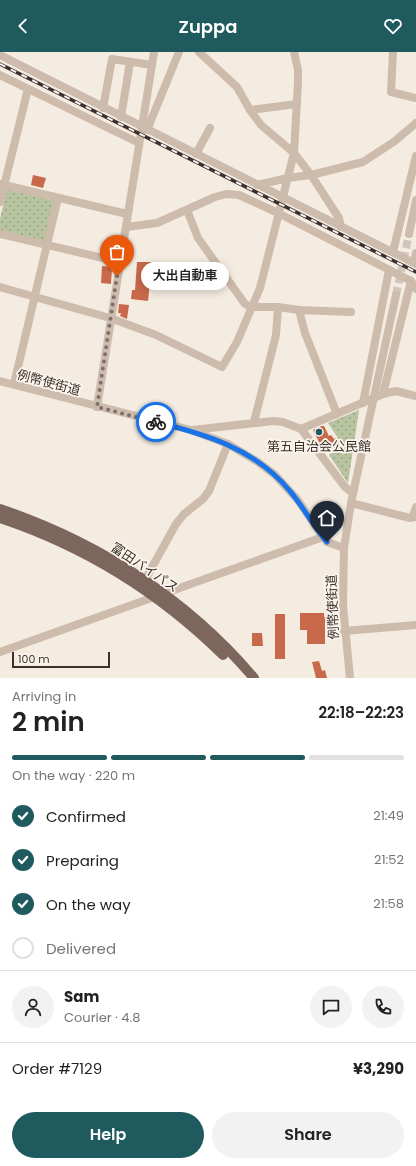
<!DOCTYPE html>
<html lang="en">
<head>
<meta charset="utf-8">
<style>
	body { margin:0; font-family:Poppins,"Noto Sans JP",sans-serif; background:#f2f2f2; color:#222; height:100vh; display:flex; flex-direction:column; font-size:15px; white-space:nowrap }
	* { box-sizing:border-box; margin:0 }
	p { font-size:13px; color:#767676 }
	.icon { flex:none; width:22px; height:22px; fill:none; stroke:currentColor; stroke-width:2; stroke-linecap:round; stroke-linejoin:round }
	.map { position:relative; height:626px; overflow:hidden }
	.side { display:flex; flex-direction:column; background:#fff; flex:1 }
	.side>* { flex:none }
	.scale { position:absolute; left:12px; bottom:10px; width:98px; box-sizing:border-box; padding-left:4px; border:2px solid #3b302b; border-top:0; font-size:11px; line-height:14px; white-space:nowrap; color:#3b302b; -webkit-text-stroke:3px #fbf5ee; paint-order:stroke }
	.pin { position:absolute; display:grid; place-items:center; width:34px; height:34px; color:#fff; margin:-41px -17px; border-radius:50% 50% 50% 0; rotate:-45deg; box-shadow:0 0 4px #0007 }
	.pin .icon { rotate:45deg }
	.courier { position:absolute; display:grid; place-items:center; width:40px; height:40px; margin:-20px; border:3px solid #1a73e8; border-radius:50%; background:#fff; color:#222; box-shadow:0 1px 5px #0007 }
	.bubble { position:absolute; height:28px; border-radius:14px; background:#fff; box-shadow:0 2px 10px #0003; font-size:13px; font-weight:600; line-height:28px; text-align:center }
	.head em { font-style:normal; font-weight:600 }
	.head div { display:flex; flex-direction:column-reverse }
	.head { display:flex; align-items:center; justify-content:space-between; height:68px; padding:0 12px }
	h1 { font-size:26px; font-weight:600; line-height:30px }
	.bar { display:grid; grid-template-columns:repeat(4,1fr); gap:6px 4px; align-content:center; height:48px; padding:0 12px }
	.bar i { height:5px; border-radius:3px; background:#e0e0e0 }
	.bar .active { background:#1f5a5e }
	.bar p { grid-column:span 4 }
	.line { display:flex; align-items:center; gap:10px; padding:0 12px; border-top:1px solid #e0e0e0 }
	.line div { flex:1 }
	.round { display:grid; place-items:center; flex:none; width:42px; height:42px; border-radius:21px; background:#f2f2f2 }
	ol { padding:0 12px; list-style:none }
	li { display:flex; align-items:center; gap:12px; height:44px }
	li p { margin-inline-start:auto }
	li .icon { padding:4px; border-radius:50%; background:#1f5a5e; color:#fff; stroke-width:4 }
	li:last-child { color:#767676 }
	li i { width:22px; height:22px; border:2px solid #e0e0e0; border-radius:50% }
	.action { display:flex; gap:8px; margin-top:auto; padding:8px 12px }
	.action a { flex:1; height:46px; border-radius:24px; background:#1f5a5e; color:#fff; font-size:16px; font-weight:600; line-height:46px; text-align:center }
	.action a+a { background:#f2f2f2; color:#222 }
	header { display:flex; justify-content:space-between; align-items:center; height:52px; padding:0 12px; background:#1f5a5e; color:#fff; font-size:18px; font-weight:600 }
	.map>svg:first-child { display:block }
	.green { fill:url(#green-dots) }
	.building { fill:#c8694b }
	.lines { fill:none; stroke-linecap:round; stroke-linejoin:round }
	.minor-tunnel { stroke:#cfc6bd; stroke-width:8; stroke-dasharray:8 4; stroke-linecap:butt }
	.minor { stroke:#cdbbac; stroke-width:8 }
	.major { stroke:#7d675c; stroke-width:10 }
	.rail-casing { stroke:#3b302b; stroke-width:3.5 }
	.rail { stroke:#fbf5ee; stroke-width:2; stroke-dasharray:6; stroke-linecap:butt }
	.done { stroke:#7c716b; stroke-width:4; stroke-dasharray:0 7.2 }
	.route { stroke:#1a73e8; stroke-width:5 }
	.poi-dot { fill:#1f5a5e; stroke:#fbf5ee; stroke-width:1.5 }
	.labels { text-anchor:middle; stroke-width:3.5; stroke-linejoin:round; paint-order:stroke }
	.street-label { font-size:13px; fill:#3b302b; stroke:#fbf5ee }
	.poi-label { font-size:13px; fill:#3b302b; stroke:#fbf5ee }
</style>
</head>
<body>
<header><svg class="icon" aria-label="back" viewBox="0 0 24 24"><path d="M15 5l-7 7 7 7"/></svg>Zuppa<svg class="icon" aria-label="heart" viewBox="0 0 24 24"><path d="M12 20l-8-8c-3-5 5-10 8-4 3-6 11-1 8 4z"/></svg></header>
<div class="map">
<svg width="416" height="626" viewBox="0 0 416 626">
	<defs>
		<pattern id="green-dots" width="8" height="8" patternUnits="userSpaceOnUse"><rect width="8" height="8" fill="#b8c4a0"/><path d="M2 2h.1M6 6h.1" fill="none" stroke="#97a083" stroke-width="1.8" stroke-linecap="round"/></pattern>
	</defs>
	<rect width="100%" height="100%" fill="#f4ebe1"/>
	<g class="green">
		<path d="M7,137L55,149L45,190L0,180V167Z"/>
		<path d="M359,358L348,431L329,403L342,392L328,371Z"/>
	</g>
	<g class="building">
		<path d="M33,123L46,126L43,136L31,133Z"/>
		<path d="M137,210H151L150,221L162,220L164,228L150,229L148,249L131,247L132,238H135Z"/>
		<path d="M102,214L112,215L111,232L101,231Z"/>
		<path d="M119,252L129,253L127,267L120,264L121,261H118Z"/>
		<path d="M322,374H324L329,384L331,383L334,387L336,386L339,391L330,398L328,396L325,398L320,392L313,378Z"/>
		<path d="M300,561H324V565H328L329,570H325V592H307V578H300Z"/>
		<rect x="275" y="562" width="10" height="45"/>
		<path d="M252,581H262L263,594H252Z"/>
		<path d="M319,609L322,619L325,618L327,626H316L312,610Z"/>
	</g>
	<g class="lines">
		<path class="minor-tunnel" d="M396,243L409,182"/>
		<g class="minor">
			<path d="M199,0L237,35L250,58L261,73L294,101L311,123L339,166L341,175"/>
			<path d="M393,0L391,40L416,46"/>
			<path d="M0,3L416,212"/>
			<path d="M0,23L139,91"/>
			<path d="M103,56L112,7L152,13"/>
			<path d="M250,58L297,52"/>
			<path d="M121,65L130,10"/>
			<path d="M147,78L179,0"/>
			<path d="M196,102L210,76"/>
			<path d="M0,132L127,162"/>
			<path d="M257,133L288,126L311,123L363,110L395,89L416,71"/>
			<path d="M0,150L28,37"/>
			<path d="M187,158L198,186L245,252L251,255H278L276,283L254,370"/>
			<path d="M126,175L157,171L215,145L226,142L239,143L278,161L411,229L416,237"/>
			<path d="M0,182L120,210"/>
			<path d="M409,182L416,148"/>
			<path d="M393,200L416,104"/>
			<path d="M414,211L416,201"/>
			<path d="M0,235L110,266L156,283L222,315L237,290L260,236L294,101L298,30V18L294,0"/>
			<path d="M278,255L299,258L351,260"/>
			<path d="M299,258L305,281L337,362"/>
			<path d="M0,329L191,378L228,392L258,410L275,423L297,447L327,490L344,496"/>
			<path d="M14,332L58,146"/>
			<path d="M383,342L411,229"/>
			<path d="M363,351L389,218"/>
			<path d="M97,355L154,0"/>
			<path d="M301,377L383,342L396,339L416,344"/>
			<path d="M192,378L273,369L283,370L301,377L345,435L353,441"/>
			<path d="M351,451L410,466L416,465"/>
			<path d="M413,464L416,455"/>
			<path d="M145,528L176,472L184,462L203,447L209,439L228,392"/>
			<path d="M344,579L416,573"/>
			<path d="M0,600L323,485"/>
			<path d="M350,626L343,554L344,496L351,451L396,243"/>
		</g>
		<g class="major">
			<path d="M0,457C98,490 187,547 254,626"/>
			<path d="M0,466C84,494 160,541 223,603"/>
		</g>
		<g class="rail-casing">
			<path id="rail" d="M0,12L416,220"/>
		</g>
		<use href="#rail" class="rail"/>
	</g>
	<g class="lines">
		<path class="done" d="M117,224L97,355L156,370"/>
		<path class="route" d="M156,370C205,382 255,397 289,438C303,454 313,474 327,490"/>
	</g>
	<circle class="poi-dot" cx="319" cy="380" r="4"/>
	<g class="labels">
		<g class="street-label">
			<text transform="translate(49 330) rotate(15)" y="5">例幣使街道</text>
			<text transform="translate(145 515) rotate(34)" y="5">富田バイパス</text>
			<text transform="translate(332 555) rotate(-92)" y="5">例幣使街道</text>
		</g>
		<g class="poi-label">
			<text x="319" y="399">第五自治会公民館</text>
		</g>
	</g>
</svg>
<div class="scale">100 m</div>
<div class="pin" style="left:117px;top:224px;background:#ea580c"><svg class="icon" aria-label="bag" viewBox="0 0 24 24"><path d="M5 8h14l-1 12H6zM9 8a3 3 0 0 1 6 0"/></svg></div>
<div class="pin" style="left:327px;top:490px;background:#1f2937"><svg class="icon" aria-label="home" viewBox="0 0 24 24"><path d="M3 11l9-7 9 7M6 9v11h12V9"/></svg></div>
<div class="courier" style="left:156px;top:370px"><svg class="icon" aria-label="bike" viewBox="0 0 24 24"><circle cx="6" cy="16" r="4"/><circle cx="18" cy="16" r="4"/><path d="M6 16l4-8h5l3 8M10 8l3 8H6M13 5h3"/></svg></div>
<div class="bubble" style="left:141px;top:210px;width:88px">大出自動車</div>
</div>
<section class="side">
<div class="head"><div><h1>2 min</h1><p>Arriving in</p></div><em>22:18–22:23</em></div>
<div class="bar"><i class="active"></i><i class="active"></i><i class="active"></i><i></i><p>On the way · 220 m</p></div>
<ol>
<li><svg class="icon" aria-label="check" viewBox="0 0 24 24"><path d="M5 12l5 5 9-10"/></svg>Confirmed<p>21:49</p></li>
<li><svg class="icon" aria-label="check" viewBox="0 0 24 24"><path d="M5 12l5 5 9-10"/></svg>Preparing<p>21:52</p></li>
<li><svg class="icon" aria-label="check" viewBox="0 0 24 24"><path d="M5 12l5 5 9-10"/></svg>On the way<p>21:58</p></li>
<li><i></i>Delivered</li>
</ol>
<div class="line" style="height:72px"><a class="round"><svg class="icon" aria-label="person" viewBox="0 0 24 24"><circle cx="12" cy="8" r="4"/><path d="M4 21q1-7 8-7t8 7"/></svg></a><div><b>Sam</b><p>Courier · 4.8</p></div><a class="round"><svg class="icon" aria-label="chat" viewBox="0 0 24 24"><path d="M4 5h16v11H9l-5 4z"/></svg></a><a class="round"><svg class="icon" aria-label="phone" viewBox="0 0 24 24"><path d="M5 4h4l2 5-3 2q2 4 5 5l2-3 5 2v4C11 20 4 13 5 4z"/></svg></a></div>
<div class="line" style="height:52px"><div>Order #7129</div><b>¥3,290</b></div>
<div class="action"><a>Help</a><a>Share</a></div>
</section>
</body>
</html>
